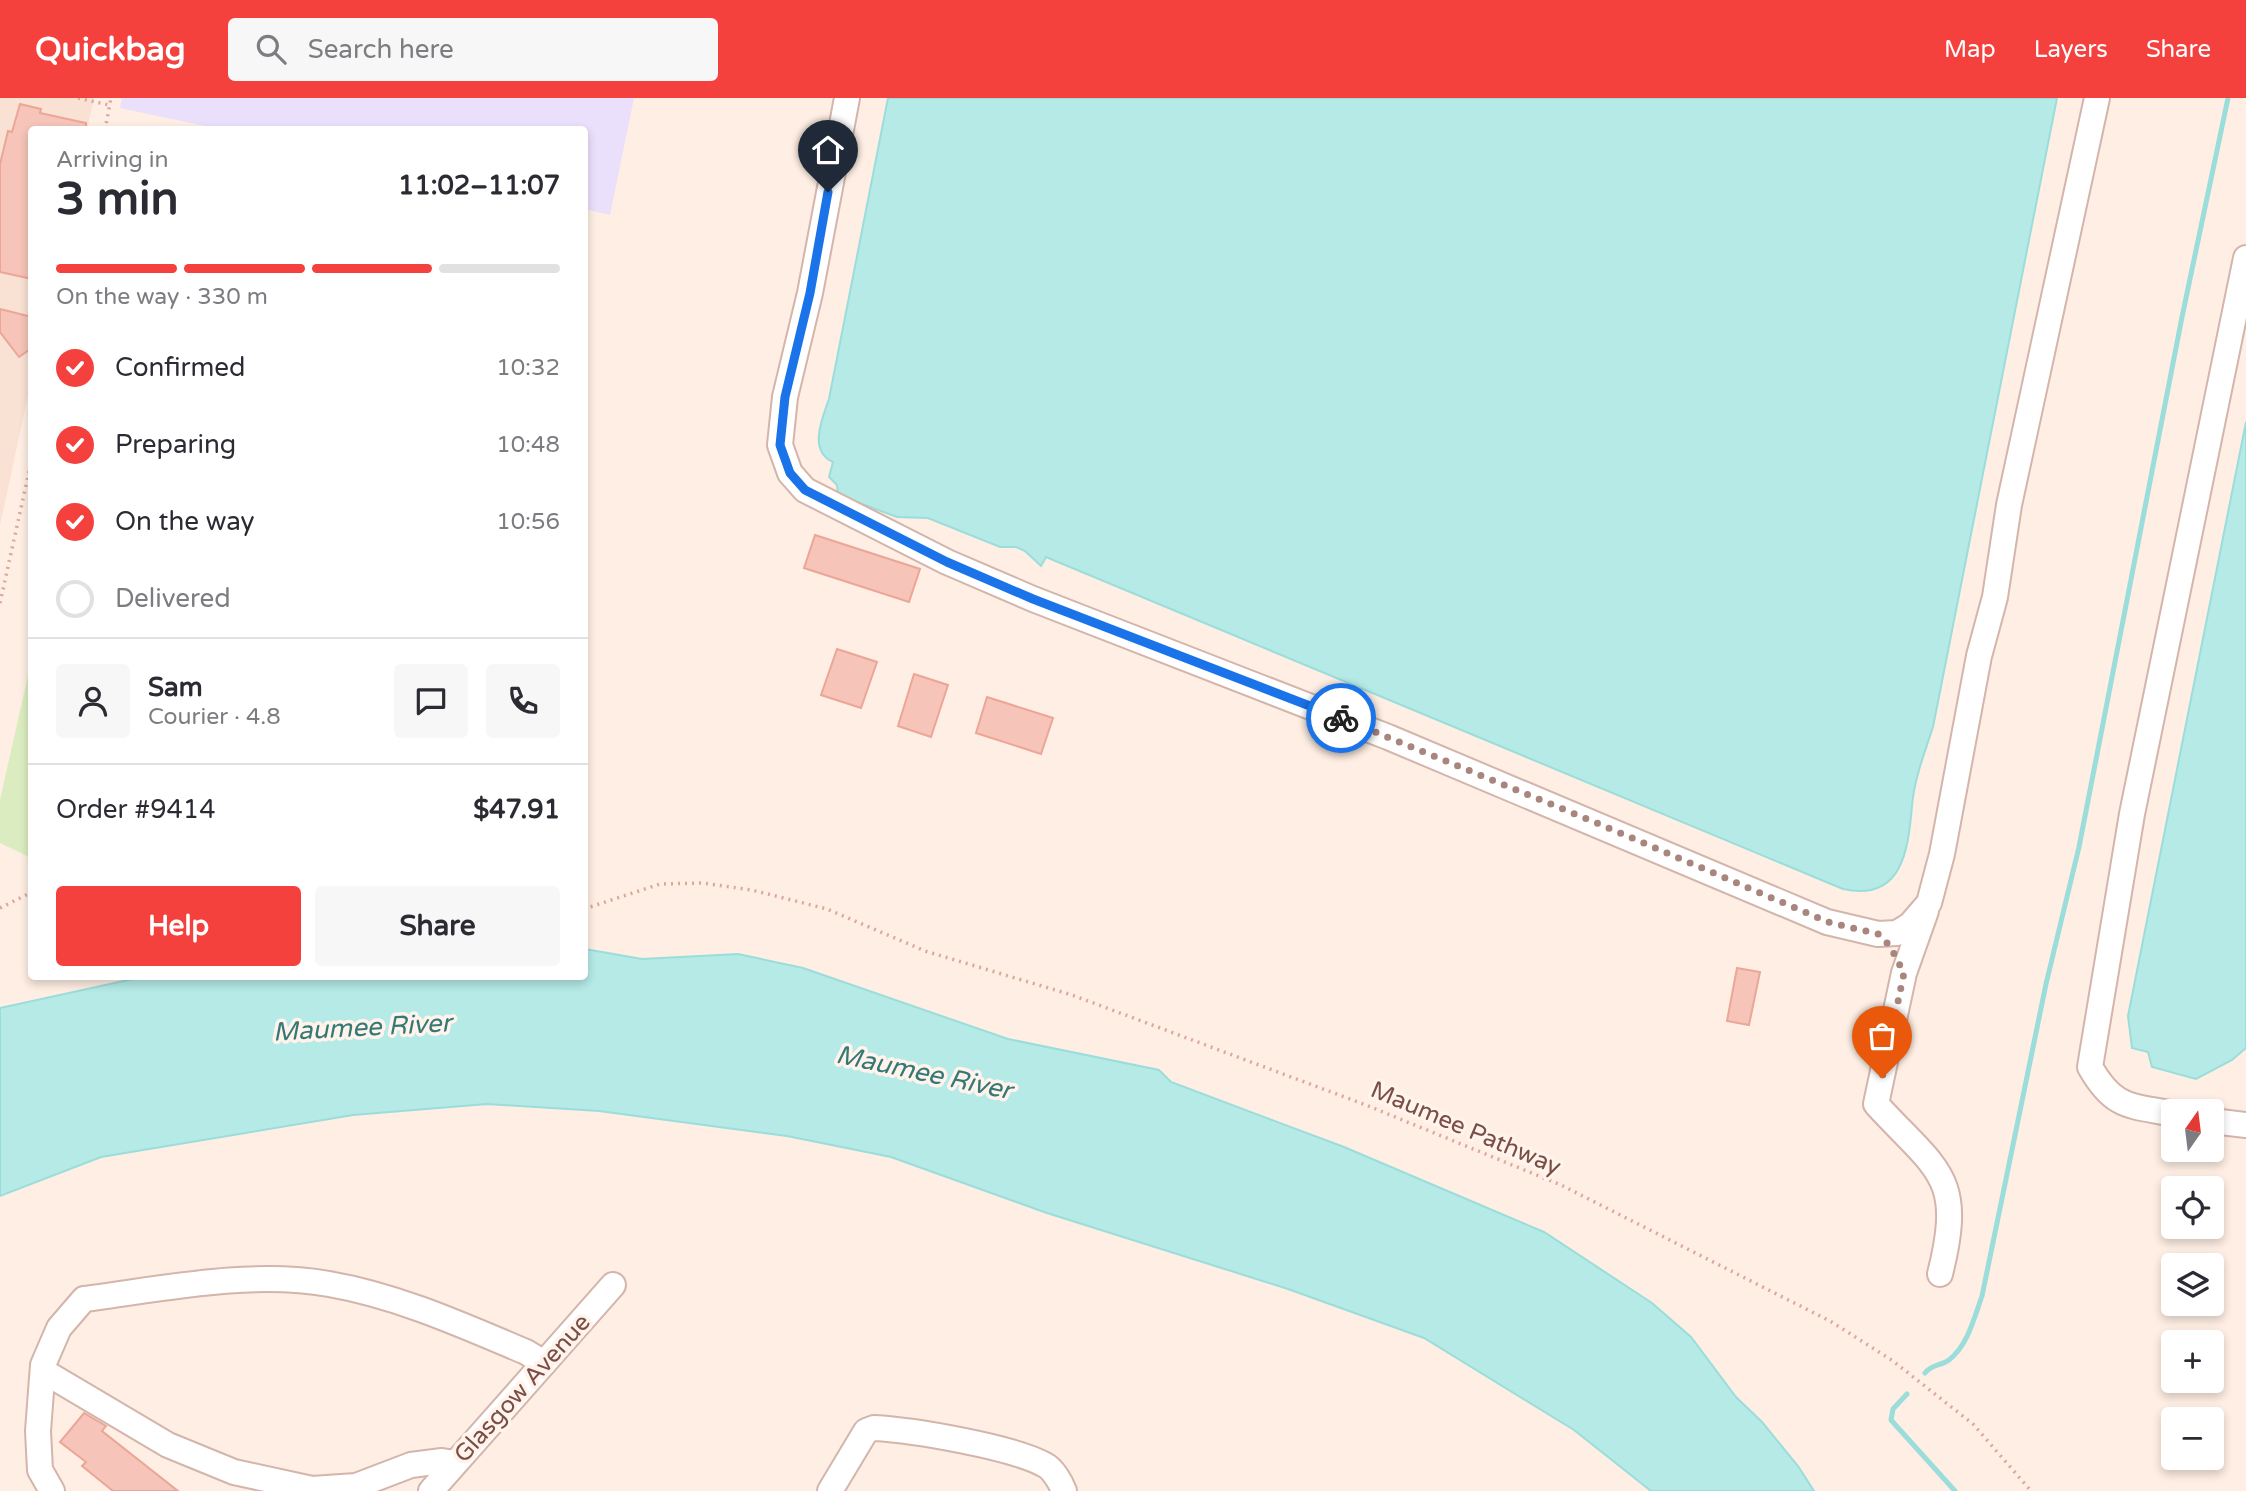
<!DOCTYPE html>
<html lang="en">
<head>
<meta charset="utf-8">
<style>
	body { margin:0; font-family:"Varela Round",sans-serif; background:#f7f7f7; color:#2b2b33; height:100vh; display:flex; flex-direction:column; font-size:26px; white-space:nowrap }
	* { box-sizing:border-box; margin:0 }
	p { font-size:23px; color:#7c7c81 }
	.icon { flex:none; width:38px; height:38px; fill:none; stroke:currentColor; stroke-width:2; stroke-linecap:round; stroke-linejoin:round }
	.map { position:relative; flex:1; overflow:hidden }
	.drawer { position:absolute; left:28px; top:28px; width:560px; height:854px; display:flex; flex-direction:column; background:#fff; border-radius:7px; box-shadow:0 4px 10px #0003 }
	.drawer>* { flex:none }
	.needle { width:46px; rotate:14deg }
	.tools { position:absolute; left:2161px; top:1001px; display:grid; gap:14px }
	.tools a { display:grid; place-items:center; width:63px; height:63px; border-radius:7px; background:#fff; box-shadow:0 4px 10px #0003; font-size:35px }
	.pin { position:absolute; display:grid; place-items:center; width:60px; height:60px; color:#fff; margin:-72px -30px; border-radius:50% 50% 50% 0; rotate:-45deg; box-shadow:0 0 7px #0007 }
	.pin .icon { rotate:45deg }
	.courier { position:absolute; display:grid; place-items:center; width:70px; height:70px; margin:-35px; border:5px solid #1a73e8; border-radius:50%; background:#fff; color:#222; box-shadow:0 2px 9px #0007 }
	.overview em { font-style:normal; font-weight:700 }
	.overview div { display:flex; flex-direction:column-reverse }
	.overview { display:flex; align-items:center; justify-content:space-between; height:119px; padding:0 28px }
	h1 { font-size:46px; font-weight:700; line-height:52px }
	.bar { display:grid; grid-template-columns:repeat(4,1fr); gap:10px 7px; align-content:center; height:84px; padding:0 28px }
	.bar i { height:9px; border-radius:5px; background:#e1e1e2 }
	.bar .active { background:#f4413d }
	.bar p { grid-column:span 4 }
	.line { display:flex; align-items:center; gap:18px; padding:0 28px; border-top:2px solid #e1e1e2 }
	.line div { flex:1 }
	.round { display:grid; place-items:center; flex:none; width:74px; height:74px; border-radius:7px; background:#f7f7f7 }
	ol { padding:0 28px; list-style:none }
	li { display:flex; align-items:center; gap:21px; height:77px }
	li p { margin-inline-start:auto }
	li .icon { padding:7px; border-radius:50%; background:#f4413d; color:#fff; stroke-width:4 }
	li:last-child { color:#7c7c81 }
	li i { width:38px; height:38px; border:4px solid #e1e1e2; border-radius:50% }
	.primary-button { display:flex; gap:14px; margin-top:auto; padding:14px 28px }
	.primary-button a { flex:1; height:80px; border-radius:7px; background:#f4413d; color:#fff; font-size:28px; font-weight:700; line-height:80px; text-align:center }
	.primary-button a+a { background:#f7f7f7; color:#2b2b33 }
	header { display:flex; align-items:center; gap:42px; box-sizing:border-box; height:98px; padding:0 35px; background:#f4413d; color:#fff }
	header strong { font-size:33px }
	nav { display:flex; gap:38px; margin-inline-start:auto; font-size:24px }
	.search { width:490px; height:63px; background:#f7f7f7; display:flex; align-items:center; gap:18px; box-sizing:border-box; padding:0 24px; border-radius:7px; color:#7c7c81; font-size:26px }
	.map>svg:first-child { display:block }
	.residential { fill:#f9e1d4 }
	.education { fill:#ebe0fb }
	.green { fill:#dbedc0 }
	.water { fill:#b5eae7; stroke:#9bddda; stroke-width:2 }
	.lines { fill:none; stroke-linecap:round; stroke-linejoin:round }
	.stream { stroke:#9bddda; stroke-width:5 }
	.building { fill:#f6c4b8; stroke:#eba697; stroke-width:2 }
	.minor-casing { stroke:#d3b5ab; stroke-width:28 }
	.path { stroke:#dca79b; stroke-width:3.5; stroke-dasharray:2 5; stroke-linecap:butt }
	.minor { stroke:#fff; stroke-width:24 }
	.done { stroke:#a8867d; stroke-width:7; stroke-dasharray:0 12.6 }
	.route { stroke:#1a73e8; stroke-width:9 }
	.labels { text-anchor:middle; stroke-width:7; stroke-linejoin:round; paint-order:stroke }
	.street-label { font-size:24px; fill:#794e46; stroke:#fff3eb }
	.water-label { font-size:26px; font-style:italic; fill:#357976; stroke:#fff3eb }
</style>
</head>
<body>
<header>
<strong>Quickbag</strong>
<div class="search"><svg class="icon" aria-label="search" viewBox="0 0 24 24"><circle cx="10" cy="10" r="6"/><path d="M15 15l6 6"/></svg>Search here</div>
<nav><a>Map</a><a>Layers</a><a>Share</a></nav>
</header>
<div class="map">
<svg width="2246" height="1393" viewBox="0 0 2246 1393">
	<rect width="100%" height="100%" fill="#feeee3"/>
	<path class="residential" d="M0,0H94L87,31L32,32L31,284L0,427Z"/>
	<path class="education" d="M122,0H634L610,117L585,111L584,32L219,31L120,10Z"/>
	<path class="green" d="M31,564L32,760H31L0,745V702Z"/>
	<g class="water">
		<path d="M888,0H2057L1933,629C1925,654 1914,681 1912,708C1908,753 1902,804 1843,791L1046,459L1041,468L1025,453L1016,449H1000L928,420L897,419L838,397L837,387L829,379L833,364C808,353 822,321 829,301Z"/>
		<path d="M2246,324V950L2232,962L2196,981L2152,969L2148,954L2132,950L2128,918Z"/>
		<path d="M585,851L642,861L738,856L803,870L1008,941L1159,972L1171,984L1344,1049L1544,1134L1652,1205L1691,1239L1736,1299L1762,1324L1798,1368L1814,1393H1651L1574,1332L1424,1240L1288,1191L1047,1115L891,1059L787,1038L599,1013L487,1006L353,1017L101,1059L0,1098V910L142,879L584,878Z"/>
	</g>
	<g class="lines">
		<g class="stream">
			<path d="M1925,1275C1932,1266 1941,1268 1949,1262C1968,1247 1974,1220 1982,1198L2046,886L2079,749L2182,219L2228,0"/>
			<path d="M1907,1296L1893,1311L1891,1322L1955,1393"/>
		</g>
	</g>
	<g class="building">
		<path d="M20,6L41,11L40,15L86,25V32H32V181L0,174V66L8,33L12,34Z"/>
		<path d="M0,211L32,219V250L19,259L0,234Z"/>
		<path d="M815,437L920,471L909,504L804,470Z"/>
		<path d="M837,551L877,564L861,610L821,597Z"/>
		<path d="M914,576L948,587L931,639L898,628Z"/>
		<path d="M987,599L1053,620L1041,656L976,635Z"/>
		<path d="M1737,870L1760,874L1749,927L1727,923Z"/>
		<path d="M84,1315L106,1328L102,1333L178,1393H113L82,1368L86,1364L60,1344Z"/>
	</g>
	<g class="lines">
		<g class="minor-casing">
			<g id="minor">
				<path d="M847,0L810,195L785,299L780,347L790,375L805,392L947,464L1033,501L1388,639L1827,824L1878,836L1897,835L1910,827L1929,805L1942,756L1979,558L1995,499L2009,407L2097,0"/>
				<path d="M1926,813L1904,875L1876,1006C1937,1073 1965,1077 1940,1176"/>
				<path d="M2174,1016C2129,1007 2114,1011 2090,969L2132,716L2246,160"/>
				<path d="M2212,1023L2246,1027"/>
				<path d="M43,1273L168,1347L234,1374L312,1391L356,1388L411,1367L442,1363L455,1365"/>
				<path d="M52,1393L40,1372L38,1333L43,1267L59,1230L84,1201C161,1191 251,1172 329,1186C398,1198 462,1227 526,1254L544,1265"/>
				<path d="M431,1393L613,1187"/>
				<path d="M830,1393L866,1333L874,1330C913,1332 1013,1349 1045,1367C1053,1371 1061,1385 1064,1393"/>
			</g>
		</g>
		<g class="path">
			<path d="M78,0L109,7"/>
			<path d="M105,32L111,0"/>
			<path d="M0,505L32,360"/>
			<path d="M0,810L32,794"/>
			<path d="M584,811L660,786L703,785L752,792L827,811L925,853L1072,897L1366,1007L1561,1087L1830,1223L1893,1263L1973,1326L2031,1393"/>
		</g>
		<use href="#minor" class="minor"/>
	</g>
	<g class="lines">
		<path class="done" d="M1341,620L1597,725L1828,824L1878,836L1890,848L1904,875L1882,980"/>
		<path class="route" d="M828,94L810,195L785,299L780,347L790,375L805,392L947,464L1033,501L1341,620"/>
	</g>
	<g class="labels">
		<g class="street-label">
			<text transform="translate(1466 1030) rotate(23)" y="8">Maumee Pathway</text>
			<text transform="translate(522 1290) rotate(-48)" y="8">Glasgow Avenue</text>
		</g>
		<g class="water-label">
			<text transform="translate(362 929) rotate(-3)" y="9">Maumee River</text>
			<text transform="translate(924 974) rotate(12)" y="9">Maumee River</text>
		</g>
	</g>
</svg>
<div class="tools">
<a><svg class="needle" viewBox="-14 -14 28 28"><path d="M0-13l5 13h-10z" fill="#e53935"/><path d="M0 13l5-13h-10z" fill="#7c7c81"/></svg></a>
<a><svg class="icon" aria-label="locate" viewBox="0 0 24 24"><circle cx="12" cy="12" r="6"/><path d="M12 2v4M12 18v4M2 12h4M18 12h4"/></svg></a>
<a><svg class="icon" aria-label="layers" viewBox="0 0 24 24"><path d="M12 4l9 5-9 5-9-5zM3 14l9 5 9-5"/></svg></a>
<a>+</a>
<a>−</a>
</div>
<div class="pin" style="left:1882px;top:980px;background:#ea580c"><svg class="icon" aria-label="bag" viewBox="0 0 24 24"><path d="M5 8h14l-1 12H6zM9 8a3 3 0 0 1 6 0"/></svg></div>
<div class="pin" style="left:828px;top:94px;background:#1f2937"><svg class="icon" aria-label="home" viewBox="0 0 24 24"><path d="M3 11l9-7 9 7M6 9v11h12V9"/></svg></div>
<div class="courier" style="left:1341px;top:620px"><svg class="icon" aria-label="bike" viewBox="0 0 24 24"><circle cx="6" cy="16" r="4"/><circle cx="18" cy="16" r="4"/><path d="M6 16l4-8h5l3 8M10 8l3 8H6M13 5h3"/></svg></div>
<section class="drawer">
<div class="overview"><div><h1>3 min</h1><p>Arriving in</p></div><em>11:02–11:07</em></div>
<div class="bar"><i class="active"></i><i class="active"></i><i class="active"></i><i></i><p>On the way · 330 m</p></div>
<ol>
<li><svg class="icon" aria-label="check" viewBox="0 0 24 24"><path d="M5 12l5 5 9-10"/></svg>Confirmed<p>10:32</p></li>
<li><svg class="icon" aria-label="check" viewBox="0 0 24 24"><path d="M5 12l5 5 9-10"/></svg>Preparing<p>10:48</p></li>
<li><svg class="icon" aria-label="check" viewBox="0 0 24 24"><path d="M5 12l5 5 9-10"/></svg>On the way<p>10:56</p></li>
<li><i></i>Delivered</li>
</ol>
<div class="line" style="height:126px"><a class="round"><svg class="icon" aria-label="person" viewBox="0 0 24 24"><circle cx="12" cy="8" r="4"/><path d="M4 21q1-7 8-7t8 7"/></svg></a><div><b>Sam</b><p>Courier · 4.8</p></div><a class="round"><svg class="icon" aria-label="chat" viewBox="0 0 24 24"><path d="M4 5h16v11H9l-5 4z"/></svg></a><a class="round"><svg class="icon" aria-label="phone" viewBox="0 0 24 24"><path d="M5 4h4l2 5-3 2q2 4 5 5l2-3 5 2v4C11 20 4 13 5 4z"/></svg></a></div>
<div class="line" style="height:91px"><div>Order #9414</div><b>$47.91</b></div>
<div class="primary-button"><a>Help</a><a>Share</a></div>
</section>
</div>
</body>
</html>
